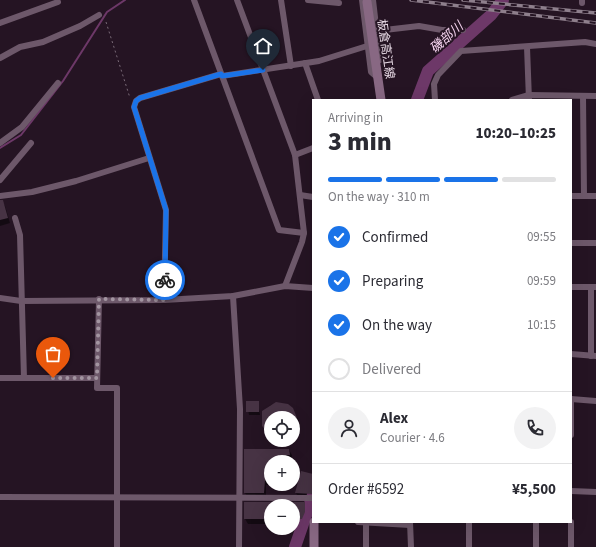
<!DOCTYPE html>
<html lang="en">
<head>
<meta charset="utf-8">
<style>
	body { margin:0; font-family:"Source Sans 3","Noto Sans JP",sans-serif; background:#f2f2f3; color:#2b2b33; height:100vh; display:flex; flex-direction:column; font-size:15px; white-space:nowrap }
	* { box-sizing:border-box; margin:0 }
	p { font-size:13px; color:#7c7c81 }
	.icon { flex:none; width:22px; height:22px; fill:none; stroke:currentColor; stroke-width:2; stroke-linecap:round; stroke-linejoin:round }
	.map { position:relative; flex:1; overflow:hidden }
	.sheet { position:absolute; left:312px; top:99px; width:260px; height:424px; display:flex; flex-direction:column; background:#fff; border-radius:0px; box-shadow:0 4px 16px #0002 }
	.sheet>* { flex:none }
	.buttons { position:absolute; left:264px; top:411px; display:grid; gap:8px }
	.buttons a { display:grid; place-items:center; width:36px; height:36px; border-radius:50%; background:#fff; box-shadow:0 4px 16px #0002; font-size:20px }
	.pin { position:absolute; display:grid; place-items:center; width:34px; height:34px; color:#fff; margin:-41px -17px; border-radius:50% 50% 50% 0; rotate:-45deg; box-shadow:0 0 4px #0007 }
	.pin .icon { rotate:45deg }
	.courier { position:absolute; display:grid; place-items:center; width:40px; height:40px; margin:-20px; border:3px solid #1a73e8; border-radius:50%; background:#fff; color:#222; box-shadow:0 1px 5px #0007 }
	.headline em { font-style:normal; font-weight:800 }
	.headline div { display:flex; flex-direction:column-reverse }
	.headline { display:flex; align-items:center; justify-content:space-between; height:68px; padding:0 16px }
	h1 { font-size:26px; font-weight:800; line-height:30px }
	.bar { display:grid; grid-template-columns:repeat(4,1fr); gap:6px 4px; align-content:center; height:48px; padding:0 16px }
	.bar i { height:5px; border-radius:3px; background:#e1e1e2 }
	.bar .current { background:#1a73e8 }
	.bar p { grid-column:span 4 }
	.line { display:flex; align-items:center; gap:10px; padding:0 16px; border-top:1px solid #e1e1e2 }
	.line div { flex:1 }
	.round { display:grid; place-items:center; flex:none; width:42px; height:42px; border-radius:21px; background:#f2f2f3 }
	ol { padding:0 16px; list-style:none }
	li { display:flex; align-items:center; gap:12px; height:44px }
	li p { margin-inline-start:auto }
	li .icon { padding:4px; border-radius:50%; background:#1a73e8; color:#fff; stroke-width:4 }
	li:last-child { color:#7c7c81 }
	li i { width:22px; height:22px; border:2px solid #e1e1e2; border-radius:50% }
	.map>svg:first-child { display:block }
	.shadow { fill:#0007 }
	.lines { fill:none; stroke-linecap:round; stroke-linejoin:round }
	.stream { stroke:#6d3868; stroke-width:2 }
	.river { stroke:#6d3868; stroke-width:12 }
	.building { fill:#473344 }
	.path { stroke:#7a6b78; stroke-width:1; stroke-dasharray:2 3; stroke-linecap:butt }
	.minor { stroke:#6d586a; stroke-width:6 }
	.secondary { stroke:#886883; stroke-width:9 }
	.rail-casing { stroke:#8e7f8c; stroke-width:3.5 }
	.rail { stroke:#251423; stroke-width:2; stroke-dasharray:6; stroke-linecap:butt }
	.done { stroke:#a395a1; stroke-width:4; stroke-dasharray:0 7.2 }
	.route { stroke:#1a73e8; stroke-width:5 }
	.labels { text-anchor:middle; stroke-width:4; stroke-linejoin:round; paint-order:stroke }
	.street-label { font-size:12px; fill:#e7dae5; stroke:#251423 }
	.water-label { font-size:13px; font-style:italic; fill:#f9d7f3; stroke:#251423 }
</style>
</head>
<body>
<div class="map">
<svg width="596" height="547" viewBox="0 0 596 547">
	<rect width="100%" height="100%" fill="#251423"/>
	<g class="shadow">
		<path d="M0,201H2L5,206L10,223L0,226Z"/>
		<path d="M247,402H258L260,415H249Z"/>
		<path d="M282,403L292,409L299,421L300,432L292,442L281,444L274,440H293V418H271V438L263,425V411L271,405Z"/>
		<path d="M245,450H289L292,455V460L271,462V471L268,472V485H266V498H248L245,493Z"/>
		<path d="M302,472L313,475V498H299L296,493Z"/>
		<path d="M245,503H304L307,508V518L304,524H293V506H271V524H248L245,519Z"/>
	</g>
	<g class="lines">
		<path class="stream" d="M0,148L21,135L63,81L107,12L125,0"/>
		<g class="river">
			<path d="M417,100L428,71L491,15L503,0"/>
			<path d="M295,547L313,495"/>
		</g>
	</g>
	<g class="building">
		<path d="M0,200H3L8,218L0,220Z"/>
		<rect x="246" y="401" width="13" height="11"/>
		<path d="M276,402L288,404L293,408L297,418H271V436L262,426V411Z"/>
		<path d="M244,449H289L290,455H279L280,462H271V467H266L264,493H244Z"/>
		<path d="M301,471L313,474L312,494L295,493Z"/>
		<path d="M244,502H305V512L302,519H293V506H271V519H244Z"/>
	</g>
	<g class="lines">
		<path class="path" d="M106,22L130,98"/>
		<g class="minor">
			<path d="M194,0L279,230L304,233"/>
			<path d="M237,0L295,155L304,233L302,242L285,286"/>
			<path d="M281,0L291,66"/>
			<path d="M308,0L339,3"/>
			<path d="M362,0L371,72L378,78"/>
			<path d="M373,0L380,60"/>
			<path d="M582,3V0"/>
			<path d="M0,23L58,2"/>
			<path d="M376,31L419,26L442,30H463"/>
			<path d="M527,47L529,100"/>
			<path d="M0,58L20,47L43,42L80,26L99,15"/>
			<path d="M305,63L318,100"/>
			<path d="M222,76L319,61L367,46"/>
			<path d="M583,96L584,196"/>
			<path d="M435,100L434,84L438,75L461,51L585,42L596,44"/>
			<path d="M512,100L529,95L596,96"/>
			<path d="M0,143L22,127L58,83"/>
			<path d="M295,155L313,148"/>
			<path d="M0,180L31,143"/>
			<path d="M300,195L313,197"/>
			<path d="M0,196L32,192L76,181L149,158"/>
			<path d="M571,196H596"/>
			<path d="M15,218L20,235L24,378"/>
			<path d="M571,243H596"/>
			<path d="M571,287H596"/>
			<path d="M591,287V356"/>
			<path d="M233,296L240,409L239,547"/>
			<path d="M0,298L21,301L164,300L233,296L285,286L313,288"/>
			<path d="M99,299L97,388H117V547"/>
			<path d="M164,300L166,210L134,107L136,101L140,98L221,74"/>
			<path d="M571,354L596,356"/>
			<path d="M0,378H97"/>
			<path d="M571,399L596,401"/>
			<path d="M571,435V399"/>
			<path d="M571,491L596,492"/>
			<path d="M0,497L313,498"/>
			<path d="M358,522L410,525"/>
			<path d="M410,522L411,547"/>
			<path d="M469,522V547"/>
			<path d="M536,522V547"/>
			<path d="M571,522V547"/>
			<path d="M366,547V522"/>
		</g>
		<g class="secondary">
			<path d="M367,2L381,100"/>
			<path d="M314,522V547"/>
		</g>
		<g class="rail-casing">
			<g id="rail">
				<path d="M411,0L596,23"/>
				<path d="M463,0L596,13"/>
			</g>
		</g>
		<use href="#rail" class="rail"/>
	</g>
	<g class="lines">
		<path class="done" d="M53,378H97L99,299L164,300L165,280"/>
		<path class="route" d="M165,280L166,210L134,107L136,101L140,98L221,74L222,76L263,70"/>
	</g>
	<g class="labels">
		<g class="street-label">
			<text transform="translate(386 49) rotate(82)" y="4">板倉高江線</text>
		</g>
		<g class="water-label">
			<text transform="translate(446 37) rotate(-42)" y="5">磯部川</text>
		</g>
	</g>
</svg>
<div class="buttons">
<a><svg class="icon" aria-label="locate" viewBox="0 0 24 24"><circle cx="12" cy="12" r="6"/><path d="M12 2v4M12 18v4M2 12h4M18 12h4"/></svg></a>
<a>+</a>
<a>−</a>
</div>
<div class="pin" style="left:53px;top:378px;background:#ea580c"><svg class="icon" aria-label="bag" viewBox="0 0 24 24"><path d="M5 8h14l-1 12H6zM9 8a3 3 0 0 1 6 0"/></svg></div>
<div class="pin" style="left:263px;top:70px;background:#1f2937"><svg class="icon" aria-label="home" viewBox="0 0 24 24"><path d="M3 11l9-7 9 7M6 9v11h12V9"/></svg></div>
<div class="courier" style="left:165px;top:280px"><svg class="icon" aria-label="bike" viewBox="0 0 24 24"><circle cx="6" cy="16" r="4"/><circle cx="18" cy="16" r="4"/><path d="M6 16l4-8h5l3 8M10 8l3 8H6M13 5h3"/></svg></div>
<section class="sheet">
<div class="headline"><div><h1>3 min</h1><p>Arriving in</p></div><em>10:20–10:25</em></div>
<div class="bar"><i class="current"></i><i class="current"></i><i class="current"></i><i></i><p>On the way · 310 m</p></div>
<ol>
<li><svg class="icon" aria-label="check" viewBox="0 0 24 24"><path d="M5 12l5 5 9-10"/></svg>Confirmed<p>09:55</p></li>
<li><svg class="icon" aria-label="check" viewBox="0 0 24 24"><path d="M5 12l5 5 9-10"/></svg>Preparing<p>09:59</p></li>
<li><svg class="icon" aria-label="check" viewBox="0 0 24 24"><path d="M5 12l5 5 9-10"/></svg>On the way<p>10:15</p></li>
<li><i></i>Delivered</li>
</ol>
<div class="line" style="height:72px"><a class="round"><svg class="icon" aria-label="person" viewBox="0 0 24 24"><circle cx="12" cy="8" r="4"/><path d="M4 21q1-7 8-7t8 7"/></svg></a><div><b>Alex</b><p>Courier · 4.6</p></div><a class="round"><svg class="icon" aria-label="phone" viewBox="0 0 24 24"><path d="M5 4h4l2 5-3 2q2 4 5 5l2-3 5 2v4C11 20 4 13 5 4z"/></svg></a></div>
<div class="line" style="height:52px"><div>Order #6592</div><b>¥5,500</b></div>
</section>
</div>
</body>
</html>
